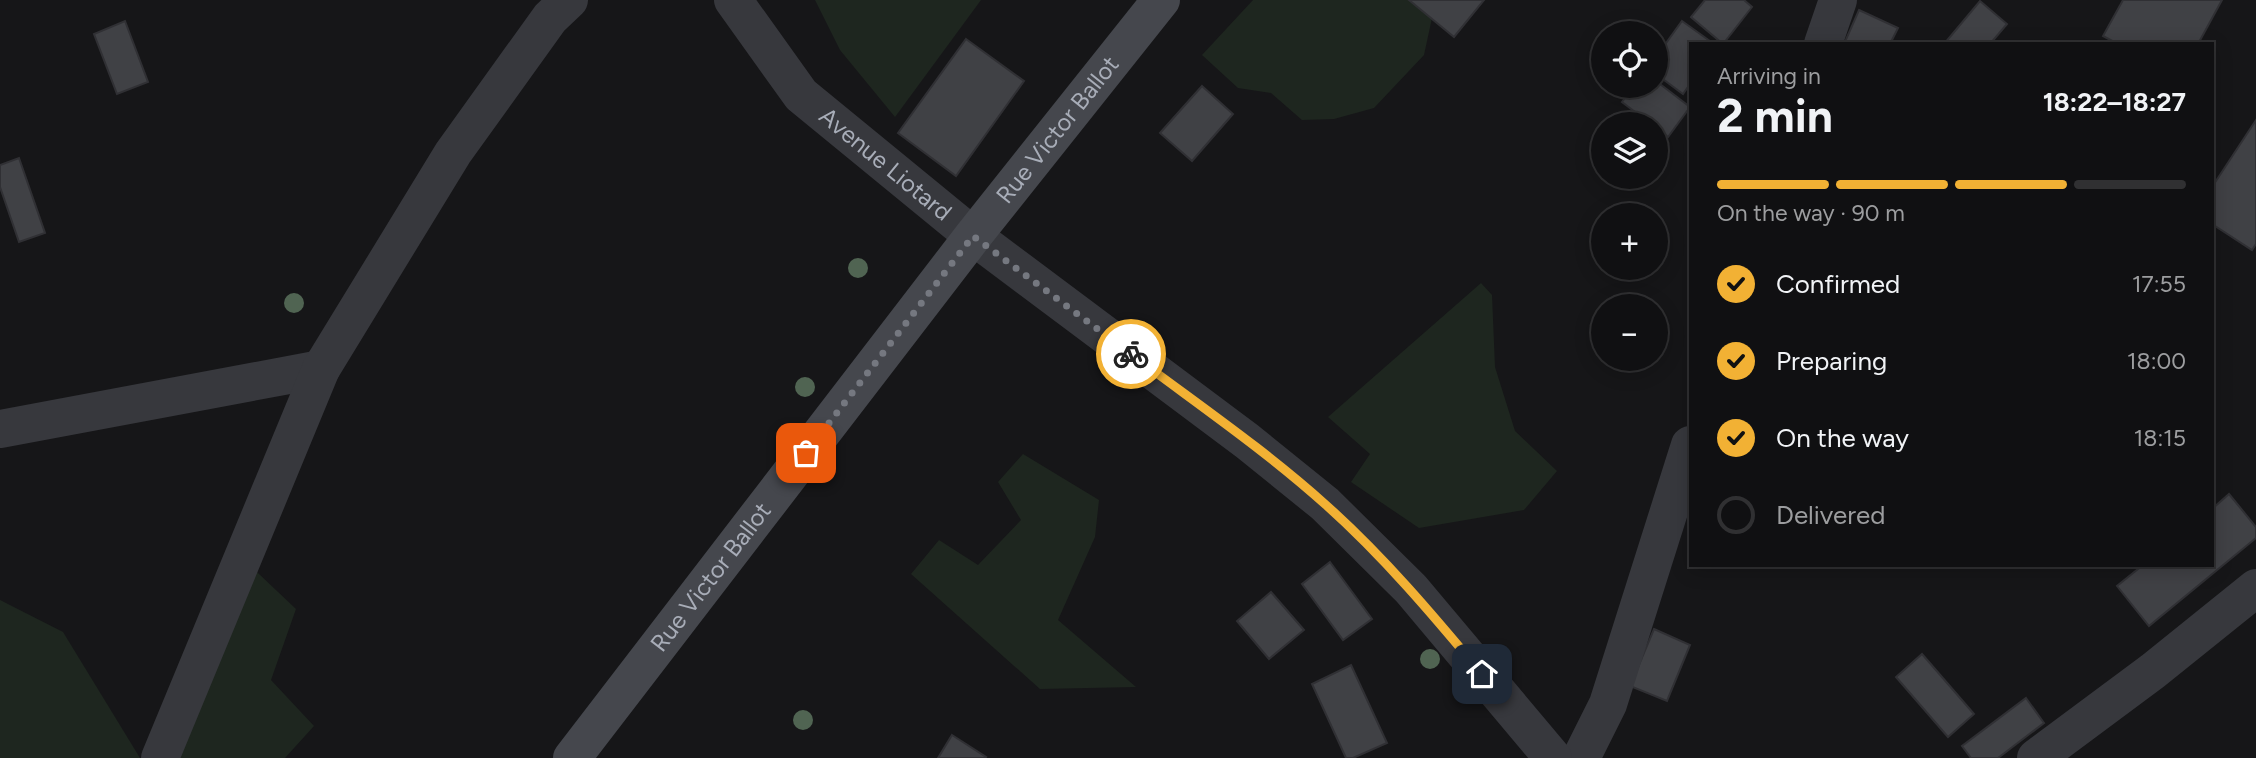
<!DOCTYPE html>
<html lang="en">
<head>
<meta charset="utf-8">
<style>
	body { margin:0; font-family:Figtree,sans-serif; background:#19191b; color:#f1f3f6; height:100vh; display:flex; flex-direction:column; font-size:26px; white-space:nowrap }
	* { box-sizing:border-box; margin:0 }
	p { font-size:23px; color:#9c9d9f }
	.icon { flex:none; width:38px; height:38px; fill:none; stroke:currentColor; stroke-width:2; stroke-linecap:round; stroke-linejoin:round }
	.map { position:relative; flex:1; overflow:hidden }
	.sheet { position:absolute; left:1689px; top:42px; width:525px; height:525px; display:flex; flex-direction:column; background:#101012; border-radius:0px; box-shadow:0 4px 18px #0003,0 0 0 2px #303032 }
	.sheet>* { flex:none }
	.tools { position:absolute; left:1591px; top:21px; display:grid; gap:14px }
	.tools a { display:grid; place-items:center; width:77px; height:77px; border-radius:50%; background:#101012; box-shadow:0 4px 18px #0003,0 0 0 2px #303032; font-size:35px }
	.pin { position:absolute; display:grid; place-items:center; width:60px; height:60px; color:#fff; margin:-30px; border-radius:14px; box-shadow:0 4px 10px #0006 }
	.courier { position:absolute; display:grid; place-items:center; width:70px; height:70px; margin:-35px; border:5px solid #f2b134; border-radius:50%; background:#fff; color:#222; box-shadow:0 2px 9px #0007 }
	.headline em { font-style:normal; font-weight:700 }
	.headline div { display:flex; flex-direction:column-reverse }
	.headline { display:flex; align-items:center; justify-content:space-between; height:119px; padding:0 28px }
	h1 { font-size:46px; font-weight:700; line-height:52px }
	.bar { display:grid; grid-template-columns:repeat(4,1fr); gap:10px 7px; align-content:center; height:84px; padding:0 28px }
	.bar i { height:9px; border-radius:5px; background:#303032 }
	.bar .selected { background:#f2b134 }
	.bar p { grid-column:span 4 }
	ol { padding:0 28px; list-style:none }
	li { display:flex; align-items:center; gap:21px; height:77px }
	li p { margin-inline-start:auto }
	li .icon { padding:7px; border-radius:50%; background:#f2b134; color:#111; stroke-width:4 }
	li:last-child { color:#9c9d9f }
	li i { width:38px; height:38px; border:4px solid #303032; border-radius:50% }
	.map>svg:first-child { display:block }
	.green { fill:#1e261f }
	.building { fill:#404145; stroke:#303034; stroke-width:2 }
	.lines { fill:none; stroke-linecap:round; stroke-linejoin:round }
	.minor { stroke:#37383d; stroke-width:38 }
	.tertiary { stroke:#37383d; stroke-width:38 }
	.secondary { stroke:#45474d; stroke-width:38 }
	.tree { fill:#506452 }
	.done { stroke:#757880; stroke-width:7; stroke-dasharray:0 12.6 }
	.route { stroke:#f2b134; stroke-width:9 }
	.labels { text-anchor:middle; stroke-width:6; stroke-linejoin:round; paint-order:stroke }
	.street-label { font-size:24px; fill:#a8adb8; stroke:#111113 }
</style>
</head>
<body>
<div class="map">
<svg width="2256" height="758" viewBox="0 0 2256 758">
	<rect width="100%" height="100%" fill="#161618"/>
	<g class="green">
		<path d="M815,0H981L895,117L840,50Z"/>
		<path d="M1253,0H1409L1432,18L1424,55L1374,108L1334,119L1302,120L1271,93L1238,88L1202,55Z"/>
		<path d="M1481,283L1492,295L1495,367L1515,431L1557,471L1524,510L1419,528L1351,482L1370,454L1328,417Z"/>
		<path d="M1023,454L1099,500L1095,537L1058,620L1136,687L1040,689L911,574L939,540L978,565L1021,520L998,482Z"/>
		<path d="M241,557L296,609L271,680L314,726L285,758H160Z"/>
		<path d="M0,600L63,632L140,758H0Z"/>
	</g>
	<g class="building">
		<path d="M1409,0H1484L1454,37Z"/>
		<path d="M1705,0H1744L1752,7L1723,44L1691,17Z"/>
		<path d="M2123,0H2222L2198,44H2118L2103,36Z"/>
		<path d="M1980,1L2007,24L1990,44H1944Z"/>
		<path d="M1859,10L1898,28L1890,44H1844Z"/>
		<path d="M125,21L148,82L117,94L94,34Z"/>
		<path d="M1682,21L1714,44H1690V84L1683,94L1656,74V57Z"/>
		<path d="M966,39L1024,81L956,176L898,133Z"/>
		<path d="M1656,81L1690,107L1668,137L1656,127V124H1651L1622,102L1634,86H1656Z"/>
		<path d="M1202,86L1233,114L1192,161L1160,133Z"/>
		<path d="M2256,120V244L2252,250L2212,224V187Z"/>
		<path d="M19,158L45,233L19,242L0,187V165Z"/>
		<path d="M2229,494L2256,527V538L2149,626L2117,586L2143,565H2212V509Z"/>
		<path d="M1330,562L1372,619L1343,640L1302,584Z"/>
		<path d="M1271,592L1304,630L1269,659L1237,621Z"/>
		<path d="M1654,629L1690,645L1667,701L1630,686Z"/>
		<path d="M1922,654L1974,714L1948,737L1896,677Z"/>
		<path d="M1351,665L1387,743L1353,758H1346L1312,684Z"/>
		<path d="M2026,698L2044,723L1998,758H1971L1962,746Z"/>
		<path d="M952,735L986,757L985,758H938Z"/>
	</g>
	<g class="lines">
		<g class="minor">
			<path d="M1823,44L1838,0"/>
			<path d="M0,429L321,369"/>
			<path d="M160,758L321,369L453,153L550,18L569,0"/>
			<path d="M1581,758L1608,704L1690,445"/>
			<path d="M2036,758L2153,671L2256,588"/>
		</g>
		<path class="tertiary" id="s1" d="M733,0L801,95L973,236L1247,441L1325,504L1411,589L1553,758"/>
		<path class="secondary" id="s2" d="M572,758L973,236L1161,0"/>
	</g>
	<g class="tree">
		<circle cx="858" cy="268" r="10"/>
		<circle cx="294" cy="303" r="10"/>
		<circle cx="805" cy="387" r="10"/>
		<circle cx="1430" cy="659" r="10"/>
		<circle cx="803" cy="720" r="10"/>
	</g>
	<g class="lines">
		<path class="done" d="M806,453L973,236L1131,354"/>
		<path class="route" d="M1131,354C1196,403 1265,450 1326,505C1383,556 1433,615 1482,674"/>
	</g>
	<g class="labels">
		<g class="street-label">
			<text dy="8" stroke="none"><textPath href="#s2" startOffset="794">Rue Victor Ballot</textPath></text>
			<text dy="8" stroke="none"><textPath href="#s1" startOffset="226">Avenue Liotard</textPath></text>
			<text dy="8" stroke="none"><textPath href="#s2" startOffset="228">Rue Victor Ballot</textPath></text>
		</g>
	</g>
</svg>
<div class="tools">
<a><svg class="icon" aria-label="locate" viewBox="0 0 24 24"><circle cx="12" cy="12" r="6"/><path d="M12 2v4M12 18v4M2 12h4M18 12h4"/></svg></a>
<a><svg class="icon" aria-label="layers" viewBox="0 0 24 24"><path d="M12 4l9 5-9 5-9-5zM3 14l9 5 9-5"/></svg></a>
<a>+</a>
<a>−</a>
</div>
<div class="pin" style="left:806px;top:453px;background:#ea580c"><svg class="icon" aria-label="bag" viewBox="0 0 24 24"><path d="M5 8h14l-1 12H6zM9 8a3 3 0 0 1 6 0"/></svg></div>
<div class="pin" style="left:1482px;top:674px;background:#1f2937"><svg class="icon" aria-label="home" viewBox="0 0 24 24"><path d="M3 11l9-7 9 7M6 9v11h12V9"/></svg></div>
<div class="courier" style="left:1131px;top:354px"><svg class="icon" aria-label="bike" viewBox="0 0 24 24"><circle cx="6" cy="16" r="4"/><circle cx="18" cy="16" r="4"/><path d="M6 16l4-8h5l3 8M10 8l3 8H6M13 5h3"/></svg></div>
<section class="sheet">
<div class="headline"><div><h1>2 min</h1><p>Arriving in</p></div><em>18:22–18:27</em></div>
<div class="bar"><i class="selected"></i><i class="selected"></i><i class="selected"></i><i></i><p>On the way · 90 m</p></div>
<ol>
<li><svg class="icon" aria-label="check" viewBox="0 0 24 24"><path d="M5 12l5 5 9-10"/></svg>Confirmed<p>17:55</p></li>
<li><svg class="icon" aria-label="check" viewBox="0 0 24 24"><path d="M5 12l5 5 9-10"/></svg>Preparing<p>18:00</p></li>
<li><svg class="icon" aria-label="check" viewBox="0 0 24 24"><path d="M5 12l5 5 9-10"/></svg>On the way<p>18:15</p></li>
<li><i></i>Delivered</li>
</ol>
</section>
</div>
</body>
</html>
